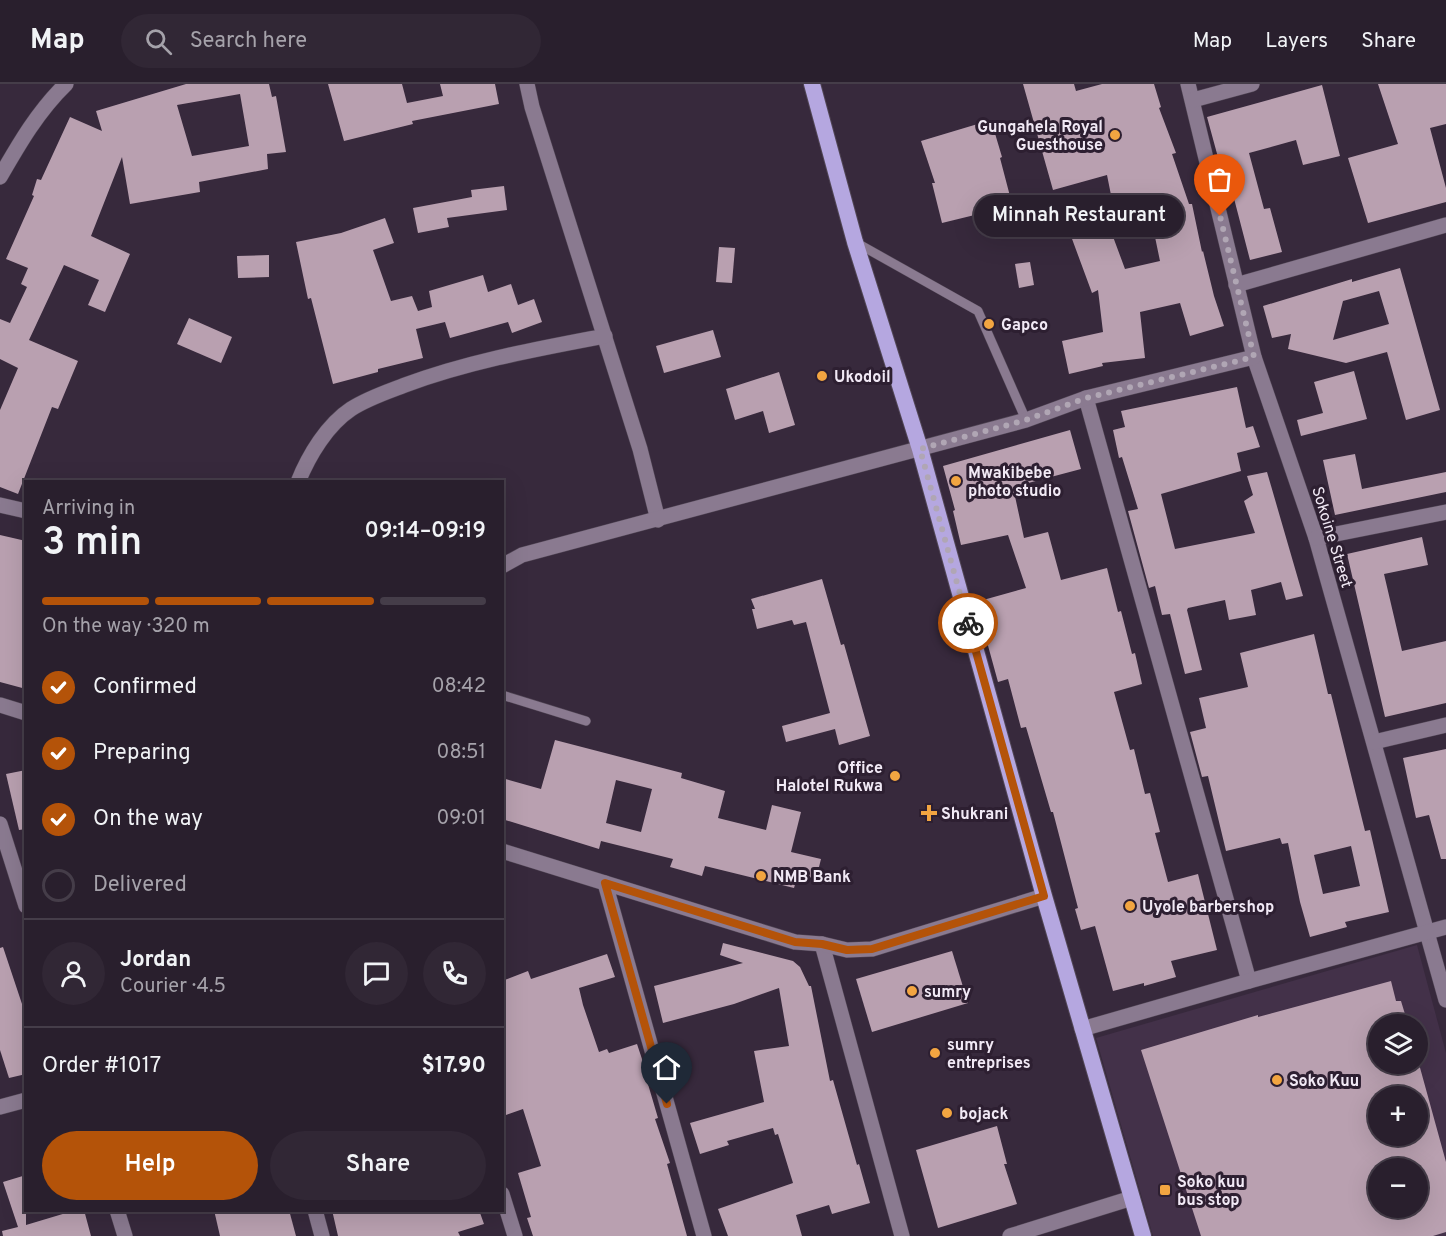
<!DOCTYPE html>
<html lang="en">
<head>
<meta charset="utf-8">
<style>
	body { margin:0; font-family:Overpass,sans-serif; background:#312735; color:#f1f3f6; height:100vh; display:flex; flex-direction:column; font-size:22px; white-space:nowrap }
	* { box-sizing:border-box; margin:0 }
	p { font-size:20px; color:#a5a2aa }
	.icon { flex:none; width:33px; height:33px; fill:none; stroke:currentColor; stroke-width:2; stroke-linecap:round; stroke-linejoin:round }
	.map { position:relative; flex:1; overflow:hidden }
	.panel { position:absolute; left:24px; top:396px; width:480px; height:732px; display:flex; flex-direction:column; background:#291f2d; border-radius:0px; box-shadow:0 6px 24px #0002,0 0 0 2px #453d49 }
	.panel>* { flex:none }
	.fabs { position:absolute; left:1368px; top:930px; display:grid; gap:12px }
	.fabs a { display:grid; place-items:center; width:60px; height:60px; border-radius:50%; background:#291f2d; box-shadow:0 6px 24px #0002,0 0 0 2px #453d49; font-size:30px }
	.pin { position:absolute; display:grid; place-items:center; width:51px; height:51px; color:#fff; margin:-62px -26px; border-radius:50% 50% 50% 0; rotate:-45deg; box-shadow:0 0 6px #0007 }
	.pin .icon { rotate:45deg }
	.courier { position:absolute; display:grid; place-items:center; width:60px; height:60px; margin:-30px; border:4px solid #b45309; border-radius:50%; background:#fff; color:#222; box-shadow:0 2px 8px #0007 }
	.bubble { position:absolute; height:42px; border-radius:21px; background:#291f2d; box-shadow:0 6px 24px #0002,0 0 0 2px #453d49; font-size:20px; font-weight:600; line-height:42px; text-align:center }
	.head em { font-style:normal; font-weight:600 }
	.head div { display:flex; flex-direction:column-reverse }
	.head { display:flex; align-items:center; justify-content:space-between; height:102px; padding:0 18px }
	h1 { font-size:39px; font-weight:600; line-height:45px }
	.bar { display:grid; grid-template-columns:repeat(4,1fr); gap:9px 6px; align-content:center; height:72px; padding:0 18px }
	.bar i { height:8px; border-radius:4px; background:#453d49 }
	.bar .on { background:#b45309 }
	.bar p { grid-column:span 4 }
	.line { display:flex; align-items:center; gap:15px; padding:0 18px; border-top:2px solid #453d49 }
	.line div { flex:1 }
	.round { display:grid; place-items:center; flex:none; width:63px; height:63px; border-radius:32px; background:#312735 }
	ol { padding:0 18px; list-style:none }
	li { display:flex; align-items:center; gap:18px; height:66px }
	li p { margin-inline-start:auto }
	li .icon { padding:6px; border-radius:50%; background:#b45309; color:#fff; stroke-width:4 }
	li:last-child { color:#a5a2aa }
	li i { width:33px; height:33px; border:3px solid #453d49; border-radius:50% }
	.primary-button { display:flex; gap:12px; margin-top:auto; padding:12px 18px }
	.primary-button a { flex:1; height:69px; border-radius:36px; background:#b45309; color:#fff; font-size:24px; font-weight:600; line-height:69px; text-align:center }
	.primary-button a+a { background:#312735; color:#f1f3f6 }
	header { display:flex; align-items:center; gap:36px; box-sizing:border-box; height:84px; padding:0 30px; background:#291f2d; border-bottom:2px solid #453d49 }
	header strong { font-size:28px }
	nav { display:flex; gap:33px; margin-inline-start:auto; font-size:21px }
	.search { width:420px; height:54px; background:#312735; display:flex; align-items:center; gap:15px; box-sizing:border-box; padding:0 21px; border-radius:33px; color:#a5a2aa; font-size:22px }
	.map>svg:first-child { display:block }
	.built { fill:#433149; fill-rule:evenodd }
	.building { fill:#b9a0b0; fill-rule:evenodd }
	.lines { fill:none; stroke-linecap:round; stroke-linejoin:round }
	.service-casing { stroke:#514655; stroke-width:10 }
	.minor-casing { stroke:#514655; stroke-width:16 }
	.tertiary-casing { stroke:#514655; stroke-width:16 }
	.trunk-casing { stroke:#514655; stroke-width:18 }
	.service { stroke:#8a7a90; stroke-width:9 }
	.minor { stroke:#8a7a90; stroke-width:15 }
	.tertiary { stroke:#8a7a90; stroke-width:15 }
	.trunk { stroke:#b5a7e0; stroke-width:16 }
	.done { stroke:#b0a6b4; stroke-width:6; stroke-dasharray:0 10.8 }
	.route { stroke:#b45309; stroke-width:8 }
	.poi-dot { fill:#f2a541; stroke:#2d1f31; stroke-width:2 }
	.labels { text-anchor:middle; stroke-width:6; stroke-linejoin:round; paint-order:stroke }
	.poi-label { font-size:16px; font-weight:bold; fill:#f1e9f5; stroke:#2d1f31; text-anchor:start }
	.street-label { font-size:16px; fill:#f1e9f5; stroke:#2d1f31 }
</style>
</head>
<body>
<header>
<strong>Map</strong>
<div class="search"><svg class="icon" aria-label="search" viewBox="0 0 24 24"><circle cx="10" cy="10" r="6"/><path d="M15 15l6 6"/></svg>Search here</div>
<nav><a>Map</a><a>Layers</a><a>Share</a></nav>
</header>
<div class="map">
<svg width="1446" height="1152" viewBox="0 0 1446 1152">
	<rect width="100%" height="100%" fill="#37293c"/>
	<path class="built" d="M1417,861L1446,969V1152H1153L1096,954ZM1378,940H1418V980H1378ZM1378,1012H1418V1052H1378ZM1378,1084H1418V1124H1378Z"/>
	<g class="building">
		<path d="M186,0H269L272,13L276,12L286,68L267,70L268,85L199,98L200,108L130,120L122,73L91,152L130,170L105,228L88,221L99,196L64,181L29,256L78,277L58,325L52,323L18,410L0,403V326L18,284L0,275V235L10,239L27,203L21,200L28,184L6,175L34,112L32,111L37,95L41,96L70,33L102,47L96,27ZM240,10L249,62L192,72L177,21Z"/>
		<path d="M328,0H402L407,19L443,12L440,0H495L499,20L412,37L413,40L344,57Z"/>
		<path d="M1023,0H1074L1076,7L1102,0H1154L1161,23L1159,24L1176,69L1172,70L1189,120H1192L1202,168L1203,167L1214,212L1224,242L1190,252L1180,219L1140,228L1145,274L1102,279L1103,282L1069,290L1062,257L1103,248L1098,206L1092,209L1068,144L1105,131L1125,185L1160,177L1150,129L1116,136L1107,91L1053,106Z"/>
		<path d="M1378,0H1446V40L1430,44L1446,104V118L1368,139L1348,74L1398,60Z"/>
		<path d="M1322,1L1340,72L1303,81L1296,56L1249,69L1264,125L1270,124L1282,168L1250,176L1224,76L1219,77L1207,33Z"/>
		<path d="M991,36L1002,73L1000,74L1011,116L989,121L991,127L942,139L932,99H935L921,57Z"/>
		<path d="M504,102L507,126L447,134L449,143L418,149L413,124L472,113L471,106Z"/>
		<path d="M385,134L394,159L373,166L391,217L412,212L418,227L432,223L429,207L483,191L488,208L511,200L518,221L534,215L542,238L512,249L508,238L450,254L445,238L416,245L423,274L378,285V288L333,300L311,214L308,215L296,158L341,149Z"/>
		<path d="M719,163L735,164L732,199L716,198Z"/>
		<path d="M269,171V193L238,194L237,172Z"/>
		<path d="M1030,178L1034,201L1019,204L1015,180Z"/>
		<path d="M1400,184L1440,326L1406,336L1387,268L1346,279L1288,265L1291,250L1272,254L1263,222L1352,195V198ZM1379,207L1389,240L1333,256L1343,217Z"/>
		<path d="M189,234L232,253L221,279L177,260Z"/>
		<path d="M713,246L721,273L664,289L656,262Z"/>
		<path d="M1354,287L1367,335L1301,352L1297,336L1323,329L1314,298Z"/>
		<path d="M779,288L795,341L769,349L763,327L735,336L726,305Z"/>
		<path d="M1237,303L1246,344L1253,342L1260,363L1237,369L1241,387L1161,410L1175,465L1255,449L1244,417L1253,411L1247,392L1267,388L1303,512L1286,516L1281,498L1251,506L1256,531L1229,536L1225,516L1188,524L1187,526L1202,586L1185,590L1170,530L1162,531L1155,502L1149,504L1128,427L1138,425L1122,373L1119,374L1113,346L1125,343L1121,327Z"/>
		<path d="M1070,346L1081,385L1013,403L1024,454L1048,448L1061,496L1107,484L1118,528L1121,527L1132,570L1135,569L1142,600L1114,608L1130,666L1134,665L1145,710L1150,709L1160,748L1155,749L1168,798L1198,790L1217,866L1171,877L1176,893L1144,902V899L1113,907L1095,842L1081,846L1075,825L1078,824L1053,728H1051L1026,643L1021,644L1008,595L998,598L976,518L1026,504L1008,451L961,461L953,427L955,426L943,382Z"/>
		<path d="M1355,370L1362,405L1446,388V408L1335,431L1323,376Z"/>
		<path d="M0,451L26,457V605L0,598Z"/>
		<path d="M1422,453L1428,481L1384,490L1402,567L1446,557V619L1385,633L1347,470Z"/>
		<path d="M822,495L841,561L844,560L870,652L839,661L835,645L786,658L782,642L830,629L806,538L794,541L792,536L757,545L752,525H755L751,515Z"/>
		<path d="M1314,550L1328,610H1331L1365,747L1370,746L1389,828L1345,838L1347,843L1310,853L1300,818L1288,759L1282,760L1280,754L1226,767L1208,692L1202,693L1190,648L1206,644L1199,614L1248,603L1240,569ZM1351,762L1360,802L1323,810L1314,771Z"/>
		<path d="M555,656L682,689L681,694L725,707L718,734L766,746L772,721L801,728L791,768L821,775L816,795L798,790L794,804L705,782L702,792L670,783L673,775L601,757L599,765L502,735V694L541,705ZM616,696L652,705L641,748L606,739Z"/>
		<path d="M1446,665V775H1441L1429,731L1416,734L1403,674Z"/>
		<path d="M26,686V745L19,746L6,690Z"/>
		<path d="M723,859L793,877L800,883L809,902H811L830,997L833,996L857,1081L859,1080L870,1119L832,1130L829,1121L796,1131L802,1152H728L718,1125L793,1099L778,1050L775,1051L773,1044L727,1057L729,1061L700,1070L690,1039L764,1018L754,967L789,962L779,904L734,920L663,939L654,902L743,879L720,871Z"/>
		<path d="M3,863L26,932V990L9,994L0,966V864Z"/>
		<path d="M952,867L968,919L872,948L856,895Z"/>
		<path d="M607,870L615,893L579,904L583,921L599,968L607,965L609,969L637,960L647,990H645L658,1034L655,1035L670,1079L667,1080L687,1152H533L527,1134L531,1133L518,1089L541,1082L523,1025L506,1031L502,1022V897L528,887L531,895Z"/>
		<path d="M1391,897L1396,917H1401L1408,940H1378V980H1419L1446,1078V1148L1433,1152H1201L1141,966L1258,931V933ZM1378,1012H1418V1052H1378ZM1378,1084H1418V1124H1378Z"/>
		<path d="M997,1042L1007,1080H1004L1017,1120L938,1144L916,1066Z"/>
		<path d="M26,1091V1141L76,1126H84L91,1152H3L2,1147L18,1143L3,1098Z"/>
		<path d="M214,1126H289L296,1152H220Z"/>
		<path d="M332,1126H479L484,1140L458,1148L460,1152H338Z"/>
	</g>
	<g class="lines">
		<g class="service-casing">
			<g id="service">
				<path d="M855,158L978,227L1026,336"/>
				<path d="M502,611L586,637"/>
			</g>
		</g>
		<g class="minor-casing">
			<g id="minor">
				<path d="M527,0L532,23L640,365L658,436"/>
				<path d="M1188,0L1254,273L1316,454L1446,916"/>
				<path d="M1193,16L1252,0"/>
				<path d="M0,93C19,60 38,27 66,0"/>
				<path d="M1236,201L1446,141"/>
				<path d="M1086,314L1249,897"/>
				<path d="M298,398C309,371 327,341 351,325C368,314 387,308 405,301C470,277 537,265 605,252"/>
				<path d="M0,421L26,427"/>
				<path d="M1316,454L1446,428"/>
				<path d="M502,482L522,471L1026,336L1086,314L1254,273"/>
				<path d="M1374,658L1446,641"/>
				<path d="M0,740L26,822"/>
				<path d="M605,799L704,1152"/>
				<path d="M822,860L902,1152"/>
				<path d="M1082,945L1249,897L1446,843"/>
				<path d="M0,1023L26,1016"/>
				<path d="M502,1110L515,1152"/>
				<path d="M117,1126L125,1152"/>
				<path d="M315,1126L322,1152"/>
				<path d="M1010,1152L1132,1114"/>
			</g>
		</g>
		<g class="tertiary-casing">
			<g id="tertiary">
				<path d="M0,621L26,629"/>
				<path d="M502,767L795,858L822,860L847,866L872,865L1044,812"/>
			</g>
		</g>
		<g class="trunk-casing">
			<path id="trunk" d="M812,0L855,158L920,365L1044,812L1143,1152"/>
		</g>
		<use href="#service" class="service"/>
		<use href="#minor" class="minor"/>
		<use href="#tertiary" class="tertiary"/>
		<use href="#trunk" class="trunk"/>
	</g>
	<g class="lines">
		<path class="done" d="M968,539L920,365L1026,336L1086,314L1254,273L1220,132"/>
		<path class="route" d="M667,1020L605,799L795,858L822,860L847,866L872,865L1044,812L968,539"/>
	</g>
	<g class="poi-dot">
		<circle cx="1115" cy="51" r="6"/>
		<circle cx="989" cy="240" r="6"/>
		<circle cx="822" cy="292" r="6"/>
		<circle cx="956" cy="397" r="6"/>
		<circle cx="895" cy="692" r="6"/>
		<path d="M926 720h6v6h6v6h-6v6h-6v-6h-6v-6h6z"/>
		<circle cx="761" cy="792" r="6"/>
		<circle cx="1130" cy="822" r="6"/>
		<circle cx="912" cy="907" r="6"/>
		<circle cx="935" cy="969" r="6"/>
		<circle cx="1277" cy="996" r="6"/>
		<circle cx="947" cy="1029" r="6"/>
		<rect x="1159" y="1100" width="12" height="12" rx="3"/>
	</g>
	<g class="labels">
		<g class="poi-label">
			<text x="1103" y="48" text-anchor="end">Gungahela Royal<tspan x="1103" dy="18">Guesthouse</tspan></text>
			<text x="1001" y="246">Gapco</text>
			<text x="834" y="298">Ukodoil</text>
			<text x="968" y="394">Mwakibebe<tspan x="968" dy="18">photo studio</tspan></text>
			<text x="883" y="689" text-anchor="end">Office<tspan x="883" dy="18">Halotel Rukwa</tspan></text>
			<text x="941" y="735">Shukrani</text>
			<text x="773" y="798">NMB Bank</text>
			<text x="1142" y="828">Uyole barbershop</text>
			<text x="924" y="913">sumry</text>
			<text x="947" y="966">sumry<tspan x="947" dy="18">entreprises</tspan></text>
			<text x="1289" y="1002">Soko Kuu</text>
			<text x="959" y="1035">bojack</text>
			<text x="1177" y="1103">Soko kuu<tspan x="1177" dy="18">bus stop</tspan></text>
		</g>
		<g class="street-label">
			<text transform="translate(1333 453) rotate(73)" y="6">Sokoine Street</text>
		</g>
	</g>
</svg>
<div class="fabs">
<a><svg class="icon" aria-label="layers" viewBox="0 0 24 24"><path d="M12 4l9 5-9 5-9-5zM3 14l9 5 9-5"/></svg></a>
<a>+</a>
<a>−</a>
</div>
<div class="pin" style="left:1220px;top:132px;background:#ea580c"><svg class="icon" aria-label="bag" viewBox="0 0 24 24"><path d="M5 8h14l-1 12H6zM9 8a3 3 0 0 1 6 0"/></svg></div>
<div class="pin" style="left:667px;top:1020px;background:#1f2937"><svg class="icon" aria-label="home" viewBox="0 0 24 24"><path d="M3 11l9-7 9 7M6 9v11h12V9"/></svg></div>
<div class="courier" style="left:968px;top:539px"><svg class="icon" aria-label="bike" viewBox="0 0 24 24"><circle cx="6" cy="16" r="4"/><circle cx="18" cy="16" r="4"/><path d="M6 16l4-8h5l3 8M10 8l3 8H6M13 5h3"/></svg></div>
<div class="bubble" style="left:974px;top:111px;width:210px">Minnah Restaurant</div>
<section class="panel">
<div class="head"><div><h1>3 min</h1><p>Arriving in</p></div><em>09:14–09:19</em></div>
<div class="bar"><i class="on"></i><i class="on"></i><i class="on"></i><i></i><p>On the way · 320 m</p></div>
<ol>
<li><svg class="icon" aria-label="check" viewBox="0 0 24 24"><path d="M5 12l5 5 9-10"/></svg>Confirmed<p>08:42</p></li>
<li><svg class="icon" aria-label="check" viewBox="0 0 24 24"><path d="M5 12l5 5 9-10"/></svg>Preparing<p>08:51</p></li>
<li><svg class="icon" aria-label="check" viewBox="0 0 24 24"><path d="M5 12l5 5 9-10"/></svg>On the way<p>09:01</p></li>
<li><i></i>Delivered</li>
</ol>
<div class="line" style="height:108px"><a class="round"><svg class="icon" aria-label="person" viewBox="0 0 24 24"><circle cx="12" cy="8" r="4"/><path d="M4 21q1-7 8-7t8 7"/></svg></a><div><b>Jordan</b><p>Courier · 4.5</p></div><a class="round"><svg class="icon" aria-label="chat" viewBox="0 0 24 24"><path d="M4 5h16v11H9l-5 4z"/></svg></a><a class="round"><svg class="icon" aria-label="phone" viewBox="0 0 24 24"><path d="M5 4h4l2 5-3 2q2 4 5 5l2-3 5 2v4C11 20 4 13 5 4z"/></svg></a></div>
<div class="line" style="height:78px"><div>Order #1017</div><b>$17.90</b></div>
<div class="primary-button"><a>Help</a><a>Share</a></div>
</section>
</div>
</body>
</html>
